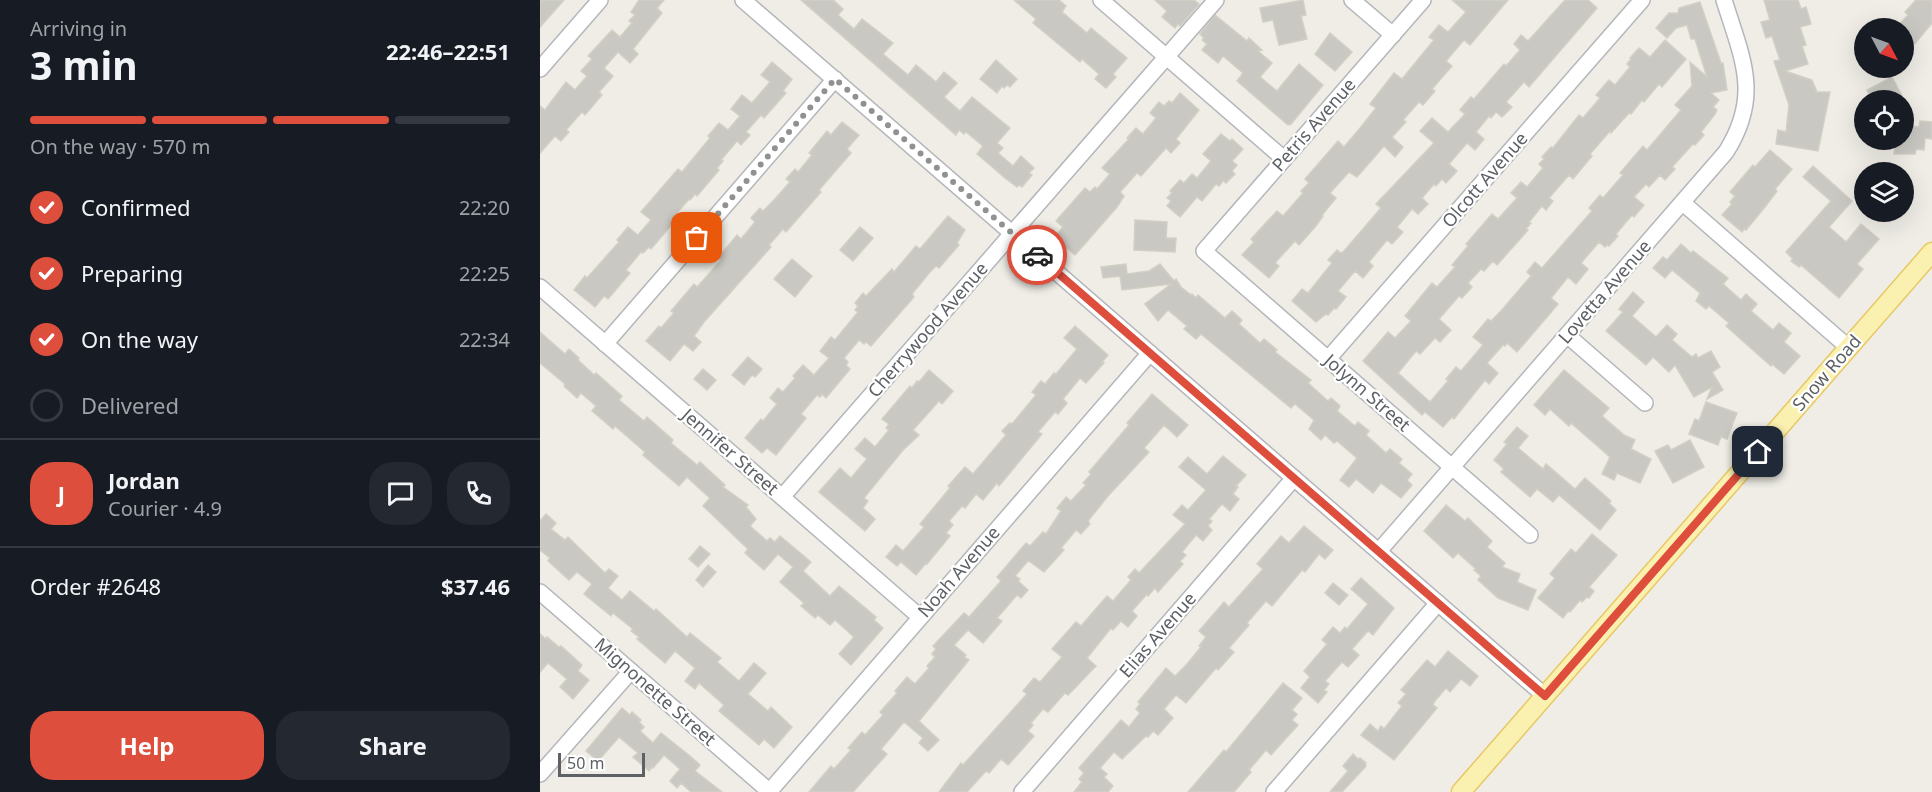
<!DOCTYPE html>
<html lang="en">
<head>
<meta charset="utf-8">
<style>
	body { margin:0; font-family:"Noto Sans",sans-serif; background:#242831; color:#f1f3f6; height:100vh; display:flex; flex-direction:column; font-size:22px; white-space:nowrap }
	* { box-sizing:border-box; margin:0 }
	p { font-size:20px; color:#9ea1a6 }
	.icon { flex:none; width:33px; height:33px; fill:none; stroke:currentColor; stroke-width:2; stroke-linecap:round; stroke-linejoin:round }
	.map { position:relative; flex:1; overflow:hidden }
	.details { display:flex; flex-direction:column; background:#171b24; width:540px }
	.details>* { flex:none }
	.needle { width:39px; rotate:131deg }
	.tools { position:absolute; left:1314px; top:18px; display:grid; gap:12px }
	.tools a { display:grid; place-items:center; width:60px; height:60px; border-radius:50%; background:#171b24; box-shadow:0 6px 24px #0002; font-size:30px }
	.scale { position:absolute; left:18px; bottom:15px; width:87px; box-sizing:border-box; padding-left:6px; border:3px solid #5d6165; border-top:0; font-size:16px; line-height:21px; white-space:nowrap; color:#5d6165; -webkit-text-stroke:4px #fff; paint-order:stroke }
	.pin { position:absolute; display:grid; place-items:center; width:51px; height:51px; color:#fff; margin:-26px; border-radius:12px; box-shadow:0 3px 9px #0006 }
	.courier { position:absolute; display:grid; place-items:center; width:60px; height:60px; margin:-30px; border:4px solid #de4e3d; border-radius:50%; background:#fff; color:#222; box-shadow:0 2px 8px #0007 }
	.summary em { font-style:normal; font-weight:700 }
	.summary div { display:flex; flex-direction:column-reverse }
	.summary { display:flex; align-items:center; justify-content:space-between; height:102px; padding:0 30px }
	h1 { font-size:39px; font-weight:700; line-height:45px }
	.bar { display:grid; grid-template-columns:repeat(4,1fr); gap:9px 6px; align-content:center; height:72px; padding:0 30px }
	.bar i { height:8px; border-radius:4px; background:#363941 }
	.bar .on { background:#de4e3d }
	.bar p { grid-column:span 4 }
	.line { display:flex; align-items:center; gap:15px; padding:0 30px; border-top:2px solid #363941 }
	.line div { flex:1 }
	.round { display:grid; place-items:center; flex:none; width:63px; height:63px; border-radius:24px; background:#242831 }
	ol { padding:0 30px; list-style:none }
	li { display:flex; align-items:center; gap:18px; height:66px }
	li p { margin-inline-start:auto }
	li .icon { padding:6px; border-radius:50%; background:#de4e3d; color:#fff; stroke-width:4 }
	li:last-child { color:#9ea1a6 }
	li i { width:33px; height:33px; border:3px solid #363941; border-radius:50% }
	.cta { display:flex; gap:12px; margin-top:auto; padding:12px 30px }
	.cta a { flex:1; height:69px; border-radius:24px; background:#de4e3d; color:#fff; font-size:24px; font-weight:700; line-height:69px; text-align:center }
	.cta a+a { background:#242831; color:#f1f3f6 }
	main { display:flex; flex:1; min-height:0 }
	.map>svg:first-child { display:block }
	.building { fill:#cac8c2; stroke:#d3cfc4; stroke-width:1.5 }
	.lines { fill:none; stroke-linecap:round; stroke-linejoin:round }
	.minor-casing { stroke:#b3b6ba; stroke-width:18 }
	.major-casing { stroke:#e8c865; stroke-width:21 }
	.minor { stroke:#fff; stroke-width:15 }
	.major { stroke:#faf0b0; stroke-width:18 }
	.done { stroke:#909292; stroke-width:6; stroke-dasharray:0 10.8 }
	.route { stroke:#de4e3d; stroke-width:8 }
	.labels { text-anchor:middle; stroke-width:4.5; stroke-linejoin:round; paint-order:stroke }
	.street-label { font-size:18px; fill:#5d6165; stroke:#fff }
</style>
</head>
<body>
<main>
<section class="details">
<div class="summary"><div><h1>3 min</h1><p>Arriving in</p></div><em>22:46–22:51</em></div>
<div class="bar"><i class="on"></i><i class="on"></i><i class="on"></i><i></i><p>On the way · 570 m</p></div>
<ol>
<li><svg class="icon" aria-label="check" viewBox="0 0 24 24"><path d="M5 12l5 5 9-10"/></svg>Confirmed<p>22:20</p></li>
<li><svg class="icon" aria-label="check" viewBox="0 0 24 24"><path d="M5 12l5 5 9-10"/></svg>Preparing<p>22:25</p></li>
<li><svg class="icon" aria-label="check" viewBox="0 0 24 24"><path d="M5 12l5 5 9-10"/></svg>On the way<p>22:34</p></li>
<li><i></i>Delivered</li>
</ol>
<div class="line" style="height:108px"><b class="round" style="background:#de4e3d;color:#fff">J</b><div><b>Jordan</b><p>Courier · 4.9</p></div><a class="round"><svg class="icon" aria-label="chat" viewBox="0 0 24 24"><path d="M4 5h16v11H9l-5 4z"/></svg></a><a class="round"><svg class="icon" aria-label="phone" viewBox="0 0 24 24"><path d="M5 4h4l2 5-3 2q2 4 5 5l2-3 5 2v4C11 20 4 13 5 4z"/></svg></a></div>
<div class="line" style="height:78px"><div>Order #2648</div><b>$37.46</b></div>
<div class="cta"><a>Help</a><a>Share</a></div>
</section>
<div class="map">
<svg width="1392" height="792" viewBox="0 0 1392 792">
	<rect width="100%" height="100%" fill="#efede6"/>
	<g class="building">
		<path d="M0,0H24L0,27Z"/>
		<path d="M99,0H124L117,8L122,13L93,49L98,54L90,63L78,52L64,68L73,76L59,92L62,95L45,115L42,112L26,130L29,132L21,141L15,136L0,153V106L5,110L26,82L35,90L47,76L41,71L52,59L48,56L72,30L80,37L92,23L89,21L95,15L91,12Z"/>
		<path d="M261,0H293L303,9L298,15L314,29L322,19L353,43L343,54L368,75L376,65L396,82L404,72L417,83L404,97L420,111L432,97L470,128L457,143L463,148L458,153L473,166L481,156L494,168L489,173L492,175L482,187L479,185L477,187L465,178L437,154L443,146L426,132L424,134L419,130L416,135Z"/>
		<path d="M474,0H519L526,6L522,12L535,23L547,33L551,28L587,58L573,74L576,77L566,88L555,79L559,74L542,59L540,62L493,23L496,19Z"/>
		<path d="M615,0H654L659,4L640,26L638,24L635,28L622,17L627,11Z"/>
		<path d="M763,0L766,15L761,16L767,39L739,45L733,20L723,22L720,8Z"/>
		<path d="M912,0H968L930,45L924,40L906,61L912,66L892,89L895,91L883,105L879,102L863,120L866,122L852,137L863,147L855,157L844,146L817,177L809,172L790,193L796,198L782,215L783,216L776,226L759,245L755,241L735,263L739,266L729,278L702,255L714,242L711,239L737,211L743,216L763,193L761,191L769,183L765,179L798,141L804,147L821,127L836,108L830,104L854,73L862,79L894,40L889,37L899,25L908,32L926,12Z"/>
		<path d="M1025,0H1048L1057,8L989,87L984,82L966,102L972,107L962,117L956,112L951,118L949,116L936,132L944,139L935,150L927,143L909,164L917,171L906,183L902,179L896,186L894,184L882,198L888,204L878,214L872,209L857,227L863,232L852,244L847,240L829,262L833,266L823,278L815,271L798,291L806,297L796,309L794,308L788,315L786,314L776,322L752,301L762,289L768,293L792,263L788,260L797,250L801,253L804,251L841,208L836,204L894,143L880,131L892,118L908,132L925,114L920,110L931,97L934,99L964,64L966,66L980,50L974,44L981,35L988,41Z"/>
		<path d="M1224,0H1258L1261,9L1266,7L1271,24L1260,27L1266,45L1262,46L1268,64L1245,71L1272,80L1277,92H1290L1278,151L1236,144L1238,130L1246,132L1249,105L1234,61L1240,60L1232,36L1226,38L1221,22L1230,20Z"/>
		<path d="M1376,0H1392V23L1373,46L1364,38V28H1356L1368,15L1365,12Z"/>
		<path d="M1160,2L1181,63H1183L1187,90L1171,93L1179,100L1173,107L1177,110L1175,114L1161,132L1164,135L1155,145L1153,144L1132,167L1135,169L1125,180L1120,175L1109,187L1106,184L1094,197L1104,205L1094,217L1092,215L1076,234L1078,236L1069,246L1067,245L1065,247L1059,242L1041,263L1048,269L1036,284L1028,277L1011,298L1018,304L977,352L967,343L965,346L963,345L947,363L958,373L949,384L945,380L914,419L912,417L903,427L885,412L882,415L823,361L848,332L855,338L871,321L865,316L892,283L897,287L915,267L912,265L928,246L926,244L952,214L958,219L977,198L971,193L981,182L987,187L1003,168L999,164L1004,159L1002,157L1011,147L1013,148L1039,115L1043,118L1060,98L1056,95L1069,80L1075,85L1090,67L1087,64L1091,59L1090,58L1099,48L1110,57L1125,40L1146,59L1122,87L1119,84L1104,102L1102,100L1091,114L1089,113L1071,133L1070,131L1050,154L1052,156L1033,179L1029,175L1009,198L1013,201L1006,210L1002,206L989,222L991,223L986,229L988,230L957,265L953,261L944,271L941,269L928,283L932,287L922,298L919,296L899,319L911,330L900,342L895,338L880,354L876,351L858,373L890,402L908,381L906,379L916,367L921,371L943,345L933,337L948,319L951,321L960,312L991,276L987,272L995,262L1002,268L1052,211L1049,208L1060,195L1063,198L1083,175L1080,173L1103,146L1107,150L1141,110L1135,105L1152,86L1150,62L1167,77L1155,39H1151L1147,25L1136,28L1127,38L1116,28L1129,13H1138L1139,8Z"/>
		<path d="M675,15L707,41L709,38L722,50L718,51L732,63L720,77L737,91L759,64L783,85L751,124L748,125L697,81L703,73L683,56L678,63L662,50L667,44L662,40L664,38L660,34Z"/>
		<path d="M790,33L812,52L795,71L775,54Z"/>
		<path d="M456,60L477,79L470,87L467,85L464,88L462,86L457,93L440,79Z"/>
		<path d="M232,62L252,79L243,91L246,93L224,118L221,115L206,132L210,135L201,145L197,141L181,160L183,161L177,168L179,170L157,196L155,194L150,200L149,199L136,214L132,221L134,222L111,249L109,247L103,253L101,252L86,270L90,273L68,299L64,296L55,307L34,290L45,276L47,278L79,242L77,240L88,227L98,235L111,220L101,212L138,169L142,172L170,138L168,136L179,123L188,130L200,116L191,109L202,95L212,103L230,82L221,75Z"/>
		<path d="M1352,77L1362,96L1360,97L1361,100H1332L1327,90Z"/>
		<path d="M640,93L659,110L636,139L640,143L631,153L626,148L601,176L597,173L580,192L584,196L577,207L535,255L515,237L523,227L516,221L545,188L550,192L555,187L557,189L570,174L562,168L589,139L587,138L596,128L603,134L616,118L610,113L619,102L624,106L629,101L632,103Z"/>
		<path d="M1380,121L1392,122V139L1385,138L1384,150L1376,149L1375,154H1354L1356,140H1364V126L1379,127Z"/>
		<path d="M302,122L319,135L307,149L311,153L279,190L281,192L246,232L243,229L229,245L231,247L164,322L154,336L161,342L153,351L144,344L130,361L106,341L119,326L121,328L134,313L131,311L154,284L157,287L167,276L181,260L178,258L197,235L201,239L215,222L211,218L220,208L223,211L234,200L250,182L246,179L255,169L258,172L272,155L269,153L287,131L291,135Z"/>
		<path d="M681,134L690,141L692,139L703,149L692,161L697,165L692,171L695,174L686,183L683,181L679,186L676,184L662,201L657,197L640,217L627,206L631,201L627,198L632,193L630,191L640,180L644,183L652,174L657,178L671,161L663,154Z"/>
		<path d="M1230,150L1252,169L1235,189L1237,191L1225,207L1206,230L1204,229L1202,232L1182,215L1192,204L1190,202L1195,196L1190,192L1213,165L1215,167Z"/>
		<path d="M1273,166L1312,201L1289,227L1306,242L1321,224L1339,239L1317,264L1323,269L1299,298L1261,265L1259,267L1251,261L1253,259L1246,252L1291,201L1263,177Z"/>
		<path d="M408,216L425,230L417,243L419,245L399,268L396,266L390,272L372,294L374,297L331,346L326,342L324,344L319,340L304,358L308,362L306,365L310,369L286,398L282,394L280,397L277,395L261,414L266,418L236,455L227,448L222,453L205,438L221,419L223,421L237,404L230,398L238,388L243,392L255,378L253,376L263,365L274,375L289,358L280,351L291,337L295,340L318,312L315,310L318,306L315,303L323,293L326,296L352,269L354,272L376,246L380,249Z"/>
		<path d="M595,220L627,222L626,238H636L635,252L594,250Z"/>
		<path d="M320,227L333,238L313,261L300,250Z"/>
		<path d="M1141,244L1151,253L1153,251L1188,278L1183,284L1201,300L1206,294L1217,304L1211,311L1233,330L1239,323L1251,333L1244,342L1260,356L1244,374L1232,364L1231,366L1186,326L1189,323L1169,306L1166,309L1156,301L1160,293L1132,270L1125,278L1113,268L1123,257L1127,260Z"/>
		<path d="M252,259L272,276L255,297L234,279Z"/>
		<path d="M586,264L587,274L609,271L620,264L634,281L636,279L641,287L651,295L652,294L656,298L658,295L685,318L692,311L702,320L699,324L720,343L724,339L737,350L735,352L771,380L768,383L788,401L791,398L800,406L797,411L815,426L818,422L829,431L826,435L846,453L850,449L862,459L859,463L872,474L867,480L872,485L861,498L841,483L833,493L816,479L809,487L800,480L817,458L797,441L794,443L785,435L781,440L769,429L774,420L755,404L751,408L661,334L656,339L644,329L647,326L628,310L618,321L605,304L631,284L582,290L580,276L563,278L561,267Z"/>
		<path d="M1093,292L1104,302L1092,316L1116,337L1127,325L1137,334L1132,340L1152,357L1156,354L1158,358L1171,351L1180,367L1172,372L1183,390L1167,399L1172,387L1154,397L1135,365L1129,372L1113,357L1106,365L1066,331L1083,312L1079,309Z"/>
		<path d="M535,326L568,355L562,362L564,363L546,383L540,378L523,399L527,403L518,414L515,412L498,432L502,434L459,486L457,483L443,500L436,494L425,508L422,506L409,521L413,525L406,533L410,536L387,564L386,563L376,575L361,562L357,566L346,557L356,545L363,551L384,527L380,524L410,488L408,486L425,467L433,474L466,435L462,431L470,423L472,424L496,395L492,392L501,381L505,384L514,373L516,374L537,349L524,338Z"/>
		<path d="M0,332L25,354L29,349L39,358L38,360L54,375L56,373L82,396L79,400L104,421L107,417L133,440L131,443L157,465L160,462L185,485L183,487L208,505L206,507L216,519L210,526L227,541L230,538L235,542L240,536L271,562L263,571L290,596L299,586L336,617L334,620L343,628L311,665L299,654L314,637L295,620L290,625L278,615L275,618L261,606L264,603L240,582L253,567L238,554L224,570L205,553L208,549L163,506L170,498L162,491L147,477L139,486L103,455L105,452L75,426L73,429L52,411L56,406L41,393L37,398L24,386L25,384L0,363Z"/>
		<path d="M208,357L222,369L215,377L212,375L204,385L192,375Z"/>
		<path d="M163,369L176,380L167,390L154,379Z"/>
		<path d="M389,370L413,391L402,404L399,401L373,430L379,435L363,450L324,498L328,501L323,508L335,519L325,531L279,492L300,468L311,478L327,459L315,449L325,438L335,447L349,430L346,428L349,424L342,419L370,386L372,388L377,381L379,382Z"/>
		<path d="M1024,370L1069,408L1062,416L1084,435L1095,440L1091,449L1111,459L1100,483L1077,473L1074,480L1062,474L1070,457L1031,423L1029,426L1010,409L1005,415L994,405Z"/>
		<path d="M612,394L648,425L637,437L624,425L604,448L609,452L568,496L548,521L550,524L541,534L536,530L521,548L524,550L504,572L489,561L487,562L475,576L480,579L478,581L488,590L481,598L477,595L457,618L462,621L443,643L428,630L414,645L426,655L424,657L429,660L379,721L399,740L388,751L379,743L383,738L364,722L341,749L347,754L313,792H269L291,766L294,769L311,750L308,748L322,732L325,735L343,715L340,712L357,693L355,691L367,677L375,684L389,668L387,666L395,657L392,654L396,649L393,646L424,613L429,617L461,581L457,577L486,543L490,546L503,532L506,534L521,511L517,508L526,497L531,501L546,485L543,483L551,474L549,472L589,425L587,423Z"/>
		<path d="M1166,402L1197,413L1187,439L1181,437L1178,445L1149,434L1155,419L1159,421Z"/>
		<path d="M977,427L988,436L978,448L1003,469L1006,464L1035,489L1045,478L1071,501L1069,503L1076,510L1060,530L1019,495L1013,502L997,489L990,497L961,472L964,469L954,460L967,444L964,442Z"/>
		<path d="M1150,440L1164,467L1133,483L1115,451L1128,445L1131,450Z"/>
		<path d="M683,456L706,475L696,486L698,487L693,494L699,499L690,511L682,504L669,519L672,521L668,526L672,530L663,541L656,535L642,552L646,555L640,561L643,564L618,592L615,588L608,596L607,594L592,611L597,616L588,627L581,621L573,630L571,628L547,658L556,666L528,695L525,693L508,712L503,709L491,723L493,725L488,731L494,736L468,765L461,759L449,773L446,771L427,792H399L421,763L423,765L487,694L483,691L494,678L500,682L522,657L512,649L536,622L541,626L567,596L573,601L591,580L588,577L595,569L599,573L645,524L633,515L642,505L648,510L666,490L639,467L648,457L667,474Z"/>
		<path d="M906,505L925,521L928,518L952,541L947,547L965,563L962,567L980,574L977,582L996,590L988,610L958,598L938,580L941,576L934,570L936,569L918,553L913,558L884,531Z"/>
		<path d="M6,514L16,523L11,529L25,540L28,537L65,573L69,569L78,576L68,588L82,600L90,591L114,611L116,609L147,637L150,633L181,658L177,662L199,681L214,663L226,673L208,694L228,711L231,707L252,727L234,748L224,739L219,745L179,711L184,705L159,683L155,689L145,681L155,668L135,651L125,663L97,639L99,637L91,631L93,629L73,613L71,616L44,594L52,584L37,572L29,580L8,561L10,558L0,550V521Z"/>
		<path d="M764,526L793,550L785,559L779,554L765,572L762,570L732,606L726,601L707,623L709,625L689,648L694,652L678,670L676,668L646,703L636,695L624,709L633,718L618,735L613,731L608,737L606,736L582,759L574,752L560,768L567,774L564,777L573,786L568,792H534L542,782L539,779L544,773L539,768L581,720L589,727L600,713L596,709L600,704L598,702L626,668L635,676L647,664L661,647L659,646L666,637L659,631L684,602L689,607L723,569L717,564L741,536L749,543Z"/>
		<path d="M1052,534L1077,555L1049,587L1054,591L1049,598L1047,597L1042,602L1040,600L1030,612L1028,611L1023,618L998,598L1015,578L1010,574L1020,562L1031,549L1036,553Z"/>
		<path d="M160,546L170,554L158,567L149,559Z"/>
		<path d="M168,565L176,572L163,587L156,580Z"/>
		<path d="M821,578L854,608L833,635L828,631L812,649L819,655L808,667L802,662L785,681L789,684L784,690L787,692L778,703L761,688L770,677L764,671L787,644L782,640L793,627L800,633L805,627L807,629L828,604L811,589Z"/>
		<path d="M793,583L808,595L799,605L785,593Z"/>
		<path d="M0,634L6,639L7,637L19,647L21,646L42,665L38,671L49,680L33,699L20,687L27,679L8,663L0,672Z"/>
		<path d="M908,651L938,676L930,686L921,679L910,692L906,688L894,702L893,705L897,708L854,760L821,735L830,724L838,731L841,726L844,729L862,706L858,703L866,694L861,690L887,660L895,667Z"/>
		<path d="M743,683L762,698L752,710L757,714L752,720L758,725L731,755L726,750L709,770L711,772L694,792H648L684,750L686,752Z"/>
		<path d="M82,708L90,715L92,712L101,720L99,722L104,727L100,731L113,743L121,733L150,756L160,765L155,771L182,792H151L141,783L137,788L130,781L140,769L124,755L113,768L112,767L109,771L93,757L98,753L79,737L58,761L46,751Z"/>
		<path d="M813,754L818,759L820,758L826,763L825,764L826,766L802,792H790L808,771L803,766Z"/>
	</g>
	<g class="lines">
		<g class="minor-casing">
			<g id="minor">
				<path d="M203,0L1005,696"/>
				<path d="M561,0L744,159"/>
				<path d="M812,0L853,35"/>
				<path d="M883,0L664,251L990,535"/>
				<path d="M0,69L60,0"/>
				<path d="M1143,203L1309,348"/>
				<path d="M0,287L380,617"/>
				<path d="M1027,335L1105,403"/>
				<path d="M65,344L295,79"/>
				<path d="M788,359L1102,0"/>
				<path d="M242,497L676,0"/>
				<path d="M839,551L1186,152C1222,95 1202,58 1184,0"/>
				<path d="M0,592L230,792"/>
				<path d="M0,774L91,671"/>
				<path d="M229,792L610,353"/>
				<path d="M482,792L754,478"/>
				<path d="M734,792L898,603"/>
			</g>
		</g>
		<g class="major-casing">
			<path id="major" d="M921,792L1392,252"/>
		</g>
		<use href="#minor" class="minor"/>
		<use href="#major" class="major"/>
	</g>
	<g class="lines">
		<path class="done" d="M157,238L295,79L497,255"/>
		<path class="route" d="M497,255L1005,696L1218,452"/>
	</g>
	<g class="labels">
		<g class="street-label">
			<text transform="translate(774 125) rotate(-49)" y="6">Petris Avenue</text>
			<text transform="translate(945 180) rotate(-49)" y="6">Olcott Avenue</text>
			<text transform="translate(1065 292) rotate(-49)" y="6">Lovetta Avenue</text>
			<text transform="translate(388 330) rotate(-49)" y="6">Cherrywood Avenue</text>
			<text transform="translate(1287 373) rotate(-49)" y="6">Snow Road</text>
			<text transform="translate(827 393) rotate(41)" y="6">Jolynn Street</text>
			<text transform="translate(190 452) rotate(41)" y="6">Jennifer Street</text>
			<text transform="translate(419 572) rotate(-49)" y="6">Noah Avenue</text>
			<text transform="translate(618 635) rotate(-49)" y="6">Elias Avenue</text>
			<text transform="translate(115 692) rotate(41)" y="6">Mignonette Street</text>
		</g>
	</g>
</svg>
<div class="tools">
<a><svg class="needle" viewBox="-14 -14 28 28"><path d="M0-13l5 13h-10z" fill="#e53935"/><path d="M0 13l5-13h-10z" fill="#9ea1a6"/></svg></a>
<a><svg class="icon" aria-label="locate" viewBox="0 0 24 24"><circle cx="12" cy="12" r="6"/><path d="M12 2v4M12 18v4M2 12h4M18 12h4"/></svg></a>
<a><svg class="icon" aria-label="layers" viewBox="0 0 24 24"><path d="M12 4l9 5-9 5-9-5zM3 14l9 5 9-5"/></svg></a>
</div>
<div class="scale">50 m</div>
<div class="pin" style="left:157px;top:238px;background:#ea580c"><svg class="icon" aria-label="bag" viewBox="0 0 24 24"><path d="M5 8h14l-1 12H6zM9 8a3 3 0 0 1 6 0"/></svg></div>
<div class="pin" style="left:1218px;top:452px;background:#1f2937"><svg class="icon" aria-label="home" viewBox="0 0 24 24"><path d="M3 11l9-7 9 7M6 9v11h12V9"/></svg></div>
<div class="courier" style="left:497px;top:255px"><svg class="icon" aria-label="car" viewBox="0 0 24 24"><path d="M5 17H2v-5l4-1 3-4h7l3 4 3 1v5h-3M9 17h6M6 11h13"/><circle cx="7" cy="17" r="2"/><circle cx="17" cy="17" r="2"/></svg></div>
</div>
</main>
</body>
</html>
